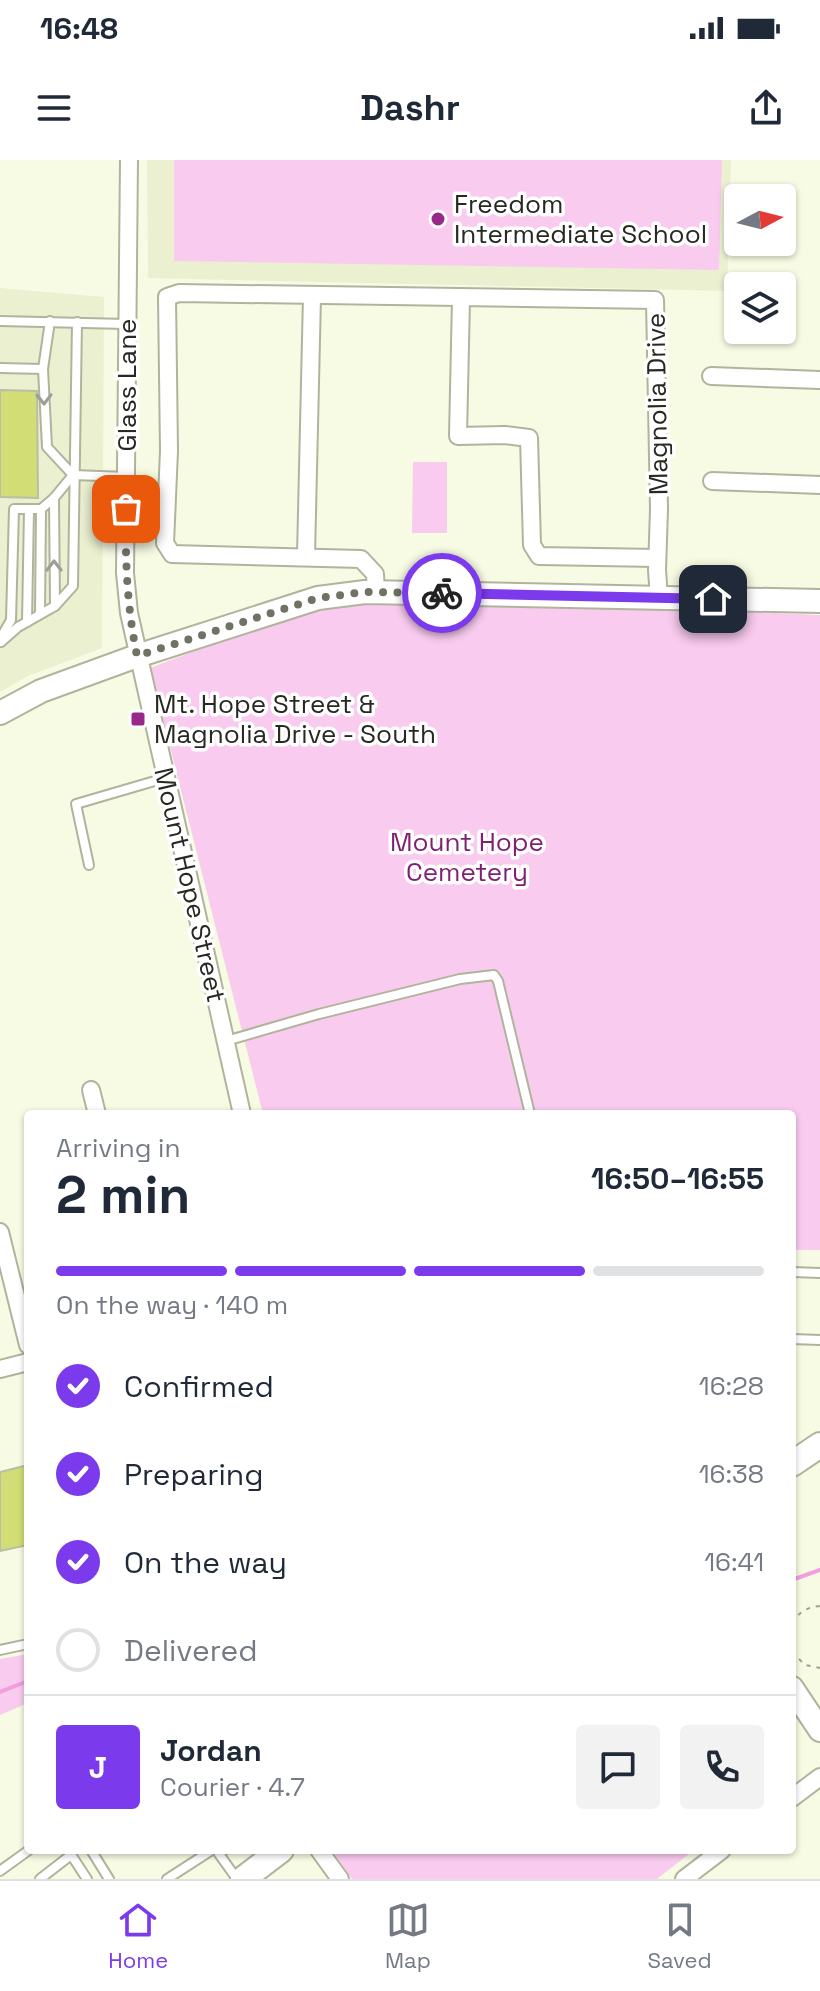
<!DOCTYPE html>
<html lang="en">
<head>
<meta charset="utf-8">
<style>
	body { margin:0; font-family:"Space Grotesk",sans-serif; background:#f2f2f3; color:#1f2937; height:100vh; display:flex; flex-direction:column; font-size:30px; white-space:nowrap }
	* { box-sizing:border-box; margin:0 }
	p { font-size:26px; color:#747a83 }
	.icon { flex:none; width:44px; height:44px; fill:none; stroke:currentColor; stroke-width:2; stroke-linecap:round; stroke-linejoin:round }
	.map { position:relative; flex:1; overflow:hidden }
	.drawer { position:absolute; left:24px; top:950px; width:772px; height:744px; display:flex; flex-direction:column; background:#fff; border-radius:8px; box-shadow:0 2px 6px #0004 }
	.drawer>* { flex:none }
	.needle { width:52px; rotate:83deg }
	.buttons { position:absolute; left:724px; top:24px; display:grid; gap:16px }
	.buttons a { display:grid; place-items:center; width:72px; height:72px; border-radius:8px; background:#fff; box-shadow:0 2px 6px #0004; font-size:40px }
	.pin { position:absolute; display:grid; place-items:center; width:68px; height:68px; color:#fff; margin:-34px; border-radius:16px; box-shadow:0 4px 12px #0006 }
	.courier { position:absolute; display:grid; place-items:center; width:80px; height:80px; margin:-40px; border:6px solid #7c3aed; border-radius:50%; background:#fff; color:#222; box-shadow:0 2px 10px #0007 }
	.headline em { font-style:normal; font-weight:700 }
	.headline div { display:flex; flex-direction:column-reverse }
	.headline { display:flex; align-items:center; justify-content:space-between; height:136px; padding:0 32px }
	h1 { font-size:52px; font-weight:700; line-height:60px }
	.bar { display:grid; grid-template-columns:repeat(4,1fr); gap:12px 8px; align-content:center; height:96px; padding:0 32px }
	.bar i { height:10px; border-radius:6px; background:#e0e1e3 }
	.bar .active { background:#7c3aed }
	.bar p { grid-column:span 4 }
	.line { display:flex; align-items:center; gap:20px; padding:0 32px; border-top:2px solid #e0e1e3 }
	.line div { flex:1 }
	.round { display:grid; place-items:center; flex:none; width:84px; height:84px; border-radius:8px; background:#f2f2f3 }
	ol { padding:0 32px; list-style:none }
	li { display:flex; align-items:center; gap:24px; height:88px }
	li p { margin-inline-start:auto }
	li .icon { padding:8px; border-radius:50%; background:#7c3aed; color:#fff; stroke-width:4 }
	li:last-child { color:#747a83 }
	li i { width:44px; height:44px; border:4px solid #e0e1e3; border-radius:50% }
	.status { display:flex; justify-content:space-between; align-items:center; height:56px; padding:0 40px; background:#fff; direction:ltr }
	.status svg { height:22px; fill:currentColor }
	header { display:flex; justify-content:space-between; align-items:center; height:104px; padding:0 32px; background:#fff; font-size:36px; font-weight:700 }
	.tabs { display:flex; justify-content:space-around; align-items:center; height:112px; border-top:2px solid #e0e1e3; background:#fff; font-size:22px; color:#747a83 }
	.tabs a { display:grid; justify-items:center; gap:4px }
	.tabs .active { color:#7c3aed }
	.map>svg:first-child { display:block }
	.built { fill:#ebf0d1 }
	.green { fill:#f9cbef }
	.lines { fill:none; stroke-linecap:round; stroke-linejoin:round }
	.stream { stroke:#f19ee1; stroke-width:4 }
	.building { fill:#d2dd76; stroke:#babda7; stroke-width:2 }
	.lane-casing { stroke:#b0b49d; stroke-width:12 }
	.street-casing { stroke:#b0b49d; stroke-width:20 }
	.secondary-casing { stroke:#b0b49d; stroke-width:26 }
	.primary-casing { stroke:#b0b49d; stroke-width:28 }
	.path { stroke:#9fa290; stroke-width:2; stroke-dasharray:4 6; stroke-linecap:butt }
	.lane { stroke:#fff; stroke-width:8 }
	.street { stroke:#fff; stroke-width:16 }
	.secondary { stroke:#fff; stroke-width:22 }
	.primary { stroke:#fff; stroke-width:24 }
	.oneway { stroke:#9e9f9b }
	.done { stroke:#707264; stroke-width:8; stroke-dasharray:0 14.4 }
	.route { stroke:#7c3aed; stroke-width:10 }
	.poi-dot { fill:#982989; stroke:#fff; stroke-width:3 }
	.labels { text-anchor:middle; stroke-width:7; stroke-linejoin:round; paint-order:stroke }
	.poi-label { font-size:26px; fill:#272920; stroke:#fff; text-anchor:start }
	.street-label { font-size:26px; fill:#272920; stroke:#fff }
	.park-label { font-size:26px; fill:#7e1f71; stroke:#fff }
</style>
</head>
<body>
<div class="status"><b>16:48</b><svg viewBox="0 0 49 12"><path d="M0 12V9h3v3zM5 12V6h3v6zM10 12V3h3v9zM15 12V0h3v12zM26 1h20v11H26zM47 4h2v5h-2z"/></svg></div>
<header><svg class="icon" aria-label="menu" viewBox="0 0 24 24"><path d="M4 6h16M4 12h16M4 18h16"/></svg>Dashr<svg class="icon" aria-label="share" viewBox="0 0 24 24"><path d="M12 15V3M7 8l5-5 5 5M5 13v7h14v-7"/></svg></header>
<div class="map">
<svg width="820" height="1719" viewBox="0 0 820 1719">
	<rect width="100%" height="100%" fill="#f7fbe3"/>
	<g class="built">
		<path d="M147,0H731L727,131L148,118Z"/>
		<path d="M0,128L104,137L102,488L28,516L0,532Z"/>
	</g>
	<g class="green">
		<path d="M174,0H722L719,110L174,101Z"/>
		<path d="M413,302H447V373H412Z"/>
		<path d="M345,434L820,455V1090H792V954H263L150,508Z"/>
		<path d="M28,1494V1543L0,1555V1499Z"/>
		<path d="M335,1690H694L657,1719H352L335,1695Z"/>
	</g>
	<g class="lines">
		<g class="stream">
			<path d="M792,1420L820,1410"/>
			<path d="M0,1532L28,1521"/>
		</g>
	</g>
	<g class="building">
		<path d="M0,230L37,231L38,338L0,337Z"/>
		<path d="M28,1305V1385L0,1391V1312Z"/>
	</g>
	<g class="lines">
		<g class="lane-casing">
			<g id="lane">
				<path d="M0,161L127,164"/>
				<path d="M50,161L43,209L47,287L73,315L126,317"/>
				<path d="M0,208L43,209"/>
				<path d="M55,446L73,426L77,162"/>
				<path d="M40,454L41,349"/>
				<path d="M27,462L29,349"/>
				<path d="M0,479L11,460L14,349H41L54,338L73,315"/>
				<path d="M1,482L18,467L55,446L54,338"/>
				<path d="M89,705L76,644L165,618"/>
				<path d="M226,881L319,854L460,819L494,815L498,821L530,954"/>
				<path d="M792,1112L820,1113"/>
				<path d="M792,1179L820,1180"/>
				<path d="M0,1490L28,1484"/>
				<path d="M68,1690L87,1719"/>
				<path d="M91,1690L109,1719"/>
				<path d="M224,1690L219,1694L237,1719"/>
				<path d="M0,1711L29,1690"/>
				<path d="M40,1719L71,1695"/>
				<path d="M167,1719L212,1690"/>
			</g>
		</g>
		<g class="street-casing">
			<g id="street">
				<path d="M129,0L125,413L129,453L242,954"/>
				<path d="M461,139L458,276L505,275L529,278L532,385L539,396L657,398"/>
				<path d="M711,216L820,220"/>
				<path d="M712,321L820,325"/>
				<path d="M306,396L312,136"/>
				<path d="M376,432L375,414L361,399L172,394L165,383L169,291L167,137L179,133L655,140L659,349L657,410L659,438"/>
				<path d="M91,930L97,954"/>
				<path d="M0,1072L28,1185"/>
				<path d="M0,1209L28,1202"/>
				<path d="M792,1638L820,1617"/>
				<path d="M319,1690L340,1719"/>
				<path d="M684,1719L722,1690"/>
			</g>
		</g>
		<g class="secondary-casing">
			<g id="secondary">
				<path d="M0,553L41,531L137,496L318,438L365,432L820,441"/>
				<path d="M792,1528L820,1570"/>
			</g>
		</g>
		<g class="primary-casing">
			<g id="primary">
				<path d="M792,1304L820,1285"/>
				<path d="M243,1719L281,1690"/>
			</g>
		</g>
		<g class="path">
			<path d="M792,1463C799,1452 807,1447 820,1446"/>
			<path d="M792,1492L805,1505L820,1508"/>
		</g>
		<use href="#lane" class="lane"/>
		<use href="#street" class="street"/>
		<use href="#secondary" class="secondary"/>
		<use href="#primary" class="primary"/>
	</g>
	<defs><path id="oneway-chevron" d="M-2-3.5L2.5 0L-2 3.5" fill="none" stroke-width="1.6" stroke-linecap="round" stroke-linejoin="round" transform="scale(2)"/></defs>
	<g class="oneway">
		<use href="#oneway-chevron" transform="translate(44 239) rotate(89)"/>
		<use href="#oneway-chevron" transform="translate(54 406) rotate(-90)"/>
	</g>
	<g class="lines">
		<path class="done" d="M126,349C125,399 127,447 137,496L318,438L365,432L442,433"/>
		<path class="route" d="M442,433L713,439"/>
	</g>
	<g class="poi-dot">
		<circle cx="438" cy="59" r="8"/>
		<rect x="130" y="551" width="16" height="16" rx="4"/>
	</g>
	<g class="labels">
		<g class="poi-label">
			<text x="454" y="53">Freedom<tspan x="454" dy="30">Intermediate School</tspan></text>
			<text x="154" y="553">Mt. Hope Street &amp;<tspan x="154" dy="30">Magnolia Drive - South</tspan></text>
		</g>
		<g class="street-label">
			<text transform="translate(127 225) rotate(-90)" y="9">Glass Lane</text>
			<text transform="translate(657 244) rotate(-91)" y="9">Magnolia Drive</text>
			<text transform="translate(190 725) rotate(77)" y="9">Mount Hope Street</text>
		</g>
		<g class="park-label">
			<text x="467" y="691">Mount Hope<tspan x="467" dy="30">Cemetery</tspan></text>
		</g>
	</g>
</svg>
<div class="buttons">
<a><svg class="needle" viewBox="-14 -14 28 28"><path d="M0-13l5 13h-10z" fill="#e53935"/><path d="M0 13l5-13h-10z" fill="#747a83"/></svg></a>
<a><svg class="icon" aria-label="layers" viewBox="0 0 24 24"><path d="M12 4l9 5-9 5-9-5zM3 14l9 5 9-5"/></svg></a>
</div>
<div class="pin" style="left:126px;top:349px;background:#ea580c"><svg class="icon" aria-label="bag" viewBox="0 0 24 24"><path d="M5 8h14l-1 12H6zM9 8a3 3 0 0 1 6 0"/></svg></div>
<div class="pin" style="left:713px;top:439px;background:#1f2937"><svg class="icon" aria-label="home" viewBox="0 0 24 24"><path d="M3 11l9-7 9 7M6 9v11h12V9"/></svg></div>
<div class="courier" style="left:442px;top:433px"><svg class="icon" aria-label="bike" viewBox="0 0 24 24"><circle cx="6" cy="16" r="4"/><circle cx="18" cy="16" r="4"/><path d="M6 16l4-8h5l3 8M10 8l3 8H6M13 5h3"/></svg></div>
<section class="drawer">
<div class="headline"><div><h1>2 min</h1><p>Arriving in</p></div><em>16:50–16:55</em></div>
<div class="bar"><i class="active"></i><i class="active"></i><i class="active"></i><i></i><p>On the way · 140 m</p></div>
<ol>
<li><svg class="icon" aria-label="check" viewBox="0 0 24 24"><path d="M5 12l5 5 9-10"/></svg>Confirmed<p>16:28</p></li>
<li><svg class="icon" aria-label="check" viewBox="0 0 24 24"><path d="M5 12l5 5 9-10"/></svg>Preparing<p>16:38</p></li>
<li><svg class="icon" aria-label="check" viewBox="0 0 24 24"><path d="M5 12l5 5 9-10"/></svg>On the way<p>16:41</p></li>
<li><i></i>Delivered</li>
</ol>
<div class="line" style="height:144px"><b class="round" style="background:#7c3aed;color:#fff">J</b><div><b>Jordan</b><p>Courier · 4.7</p></div><a class="round"><svg class="icon" aria-label="chat" viewBox="0 0 24 24"><path d="M4 5h16v11H9l-5 4z"/></svg></a><a class="round"><svg class="icon" aria-label="phone" viewBox="0 0 24 24"><path d="M5 4h4l2 5-3 2q2 4 5 5l2-3 5 2v4C11 20 4 13 5 4z"/></svg></a></div>
</section>
</div>
<nav class="tabs">
<a class="active"><svg class="icon" aria-label="home" viewBox="0 0 24 24"><path d="M3 11l9-7 9 7M6 9v11h12V9"/></svg>Home</a>
<a><svg class="icon" aria-label="map" viewBox="0 0 24 24"><path d="M3 6l6-2 6 2 6-2v14l-6 2-6-2-6 2zM9 4v14M15 6v14"/></svg>Map</a>
<a><svg class="icon" aria-label="saved" viewBox="0 0 24 24"><path d="M7 4h10v16l-5-4-5 4z"/></svg>Saved</a>
</nav>
</body>
</html>
